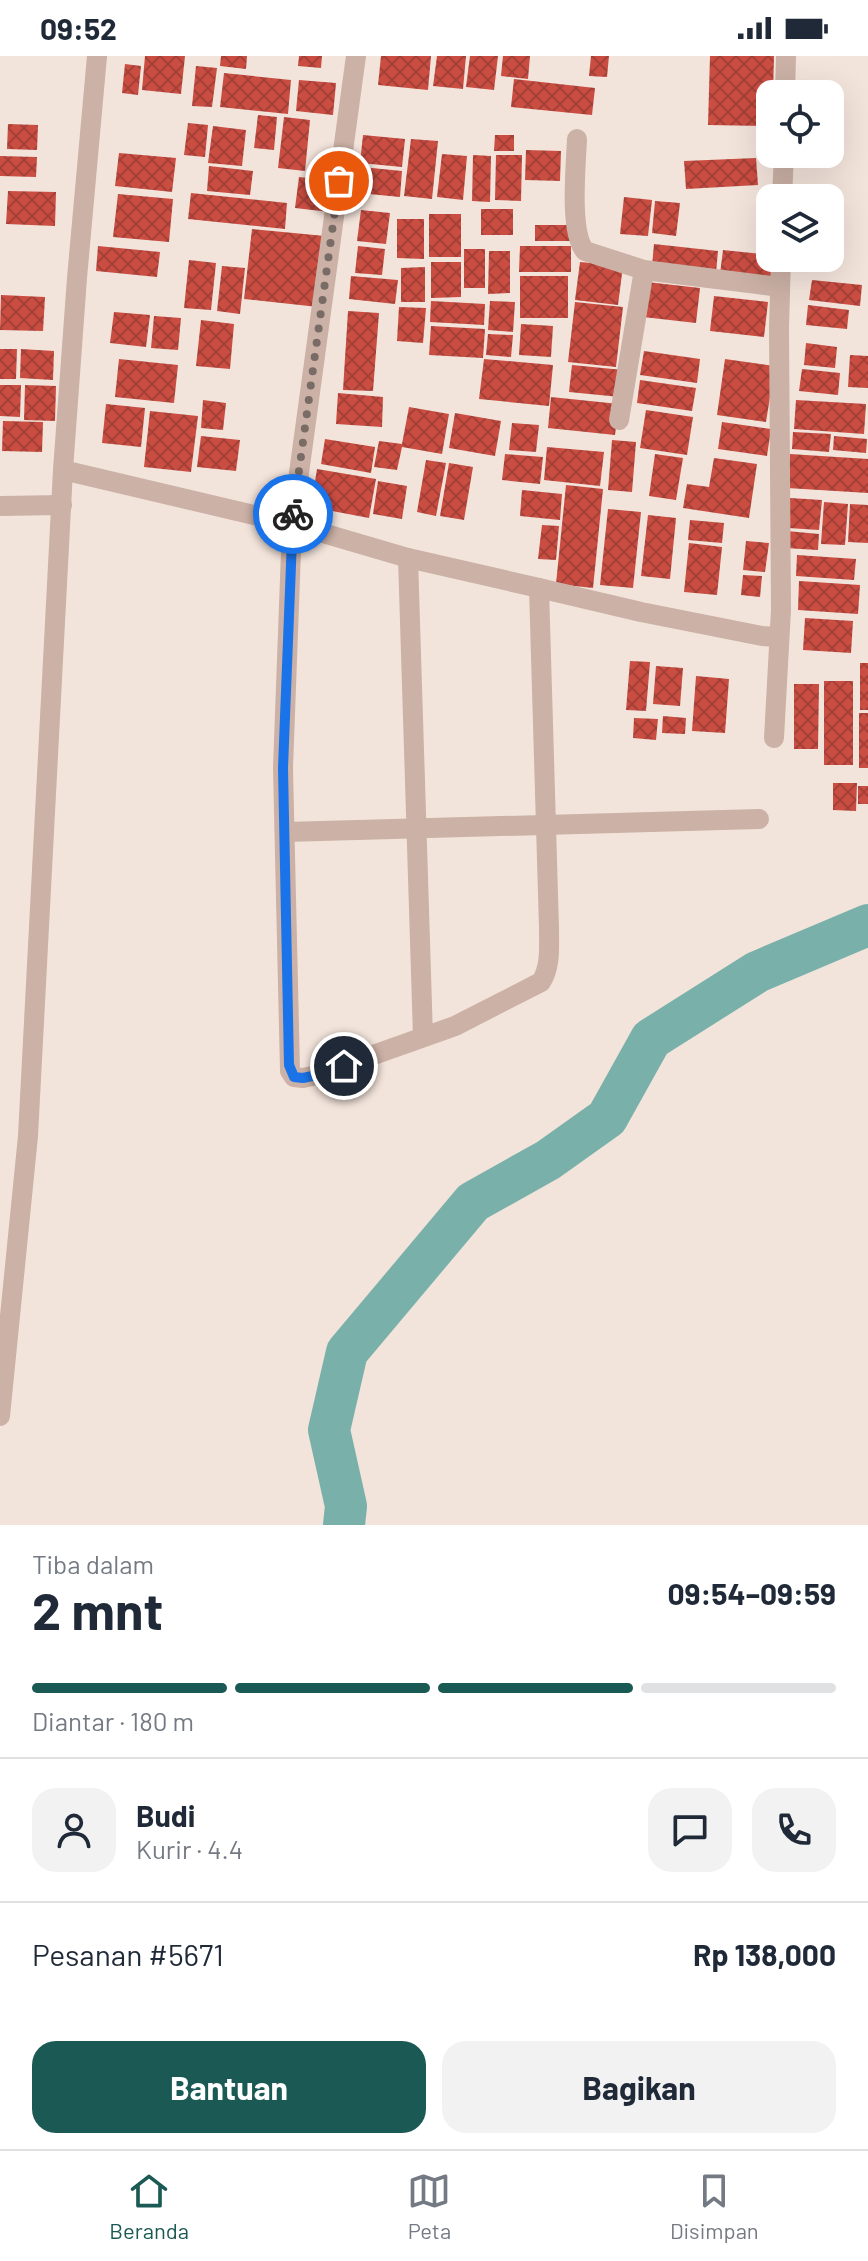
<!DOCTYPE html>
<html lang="id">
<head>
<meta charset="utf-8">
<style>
	body { margin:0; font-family:Barlow,sans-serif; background:#f2f2f3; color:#1f2937; height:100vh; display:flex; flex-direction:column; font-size:30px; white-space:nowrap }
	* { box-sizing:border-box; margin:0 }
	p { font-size:26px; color:#747a83 }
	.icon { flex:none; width:44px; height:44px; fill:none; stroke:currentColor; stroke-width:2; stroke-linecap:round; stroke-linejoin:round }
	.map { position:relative; height:1469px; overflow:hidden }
	.sheet { display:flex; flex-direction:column; background:#fff; flex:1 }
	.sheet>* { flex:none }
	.fabs { position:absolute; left:756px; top:24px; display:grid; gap:16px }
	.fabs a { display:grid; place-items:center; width:88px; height:88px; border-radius:16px; background:#fff; box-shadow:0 8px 32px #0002; font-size:40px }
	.pin { position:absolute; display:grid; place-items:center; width:68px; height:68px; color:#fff; margin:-34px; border:4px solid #fff; border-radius:50%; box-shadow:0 2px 8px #0007 }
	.courier { position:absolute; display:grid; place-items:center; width:80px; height:80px; margin:-40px; border:6px solid #1a73e8; border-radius:50%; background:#fff; color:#222; box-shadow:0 2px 10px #0007 }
	.summary em { font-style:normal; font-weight:700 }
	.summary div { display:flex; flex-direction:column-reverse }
	.summary { display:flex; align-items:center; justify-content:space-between; height:136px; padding:0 32px }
	h1 { font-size:52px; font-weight:700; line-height:60px }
	.bar { display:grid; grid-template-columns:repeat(4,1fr); gap:12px 8px; align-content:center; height:96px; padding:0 32px }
	.bar i { height:10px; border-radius:6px; background:#e0e1e3 }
	.bar .selected { background:#1b5a54 }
	.bar p { grid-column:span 4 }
	.line { display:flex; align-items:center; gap:20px; padding:0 32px; border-top:2px solid #e0e1e3 }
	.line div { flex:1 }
	.round { display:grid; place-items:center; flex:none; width:84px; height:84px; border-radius:24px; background:#f2f2f3 }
	.primary-button { display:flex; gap:16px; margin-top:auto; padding:16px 32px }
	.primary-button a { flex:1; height:92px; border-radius:24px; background:#1b5a54; color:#fff; font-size:32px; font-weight:700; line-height:92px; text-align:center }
	.primary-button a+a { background:#f2f2f3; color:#1f2937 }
	.status { display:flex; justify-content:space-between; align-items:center; height:56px; padding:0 40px; background:#fff; direction:ltr }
	.status svg { height:22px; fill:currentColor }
	.tab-bar { display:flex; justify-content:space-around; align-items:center; height:112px; border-top:2px solid #e0e1e3; background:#fff; font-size:22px; color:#747a83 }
	.tab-bar a { display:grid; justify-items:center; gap:4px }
	.tab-bar .selected { color:#1b5a54 }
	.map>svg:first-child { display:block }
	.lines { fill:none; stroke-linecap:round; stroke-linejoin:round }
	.river { stroke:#79b1aa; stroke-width:42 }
	.building { fill:url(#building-cross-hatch) }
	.street { stroke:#cbb1a6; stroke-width:20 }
	.done { stroke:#796b66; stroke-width:8; stroke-dasharray:0 14.4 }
	.route { stroke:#1a73e8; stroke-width:10 }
</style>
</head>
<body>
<div class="status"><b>09:52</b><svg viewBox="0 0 49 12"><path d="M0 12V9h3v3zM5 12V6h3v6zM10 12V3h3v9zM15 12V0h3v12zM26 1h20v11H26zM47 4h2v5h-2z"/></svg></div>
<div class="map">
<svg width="868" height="1469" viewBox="0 0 868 1469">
	<defs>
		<pattern id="building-cross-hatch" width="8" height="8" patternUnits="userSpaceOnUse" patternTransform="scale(2)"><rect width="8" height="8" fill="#ca4d42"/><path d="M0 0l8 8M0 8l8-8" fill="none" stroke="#a54037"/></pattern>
	</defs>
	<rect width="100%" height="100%" fill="#f3e4db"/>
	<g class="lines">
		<path class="river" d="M344,1469L346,1450L329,1374L347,1296L473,1146L548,1104L607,1062L651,983L757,916L868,869"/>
	</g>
	<g class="building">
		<path d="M145,0H185L181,38L142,34Z"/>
		<path d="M221,0H247L246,13L220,10Z"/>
		<path d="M299,0H322L321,12L298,10Z"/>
		<path d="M381,0H431L428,34L378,29Z"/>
		<path d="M437,0H466L463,33L433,30Z"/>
		<path d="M470,0H498L494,34L466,31Z"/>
		<path d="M503,0H530L528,23L501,20Z"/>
		<path d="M591,0H609L607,21L589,20Z"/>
		<path d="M710,0H774L773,38H770V70L708,69Z"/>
		<path d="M125,8L141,10L138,39L122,37Z"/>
		<path d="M196,10L217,12L212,51L192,50Z"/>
		<path d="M224,17L291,24L288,58L220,51Z"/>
		<path d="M514,23L595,32L592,59L511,51Z"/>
		<path d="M299,24L336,27L333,59L296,55Z"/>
		<path d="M258,59L277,61L274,94L254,92Z"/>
		<path d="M284,61L310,64L305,115L278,112Z"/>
		<path d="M188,67L208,69L205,101L184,99Z"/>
		<path d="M8,68L38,69L37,94L7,93Z"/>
		<path d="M213,70L246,74L242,110L208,107Z"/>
		<path d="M363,79L405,83L402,111L360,107Z"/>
		<path d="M495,79H514V95H494Z"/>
		<path d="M411,83L438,85L432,143L404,140Z"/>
		<path d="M526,94L561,95L560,125L525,124Z"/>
		<path d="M119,97L176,102L172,136L115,130Z"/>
		<path d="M442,98L467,100L463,144L437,141Z"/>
		<path d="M473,99L491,100L490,146L472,145Z"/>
		<path d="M496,99H522L521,145L495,144Z"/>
		<path d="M0,100L37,101L36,121L0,120Z"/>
		<path d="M756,102L758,129L686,133L684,105Z"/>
		<path d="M209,110L253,115L250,139L207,135Z"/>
		<path d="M362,111L402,115L400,141L359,137Z"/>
		<path d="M299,121L334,125L330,156L295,152Z"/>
		<path d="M8,135L56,136L55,170L6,168Z"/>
		<path d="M191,137L287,147L285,173L188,163Z"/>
		<path d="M118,138L173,143L169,186L113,181Z"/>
		<path d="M624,141L652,144L648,180L620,178Z"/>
		<path d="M655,145L680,147L676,180L652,177Z"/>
		<rect x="481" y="153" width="32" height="26"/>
		<path d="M361,154L390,157L386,188L357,185Z"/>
		<rect x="429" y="158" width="32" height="43"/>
		<path d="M397,163H424V203L397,202Z"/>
		<path d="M535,169H575L574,185H535Z"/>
		<path d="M252,173L325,180L318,251L244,243Z"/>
		<path d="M654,188L718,195L716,217L652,210Z"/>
		<path d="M98,190L160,196L157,221L96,215Z"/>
		<path d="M358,190L385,193L382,219L355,217Z"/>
		<path d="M520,190H571V216H519Z"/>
		<rect x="464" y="193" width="21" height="39"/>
		<path d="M723,194L770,199V202H777L774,224L720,218Z"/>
		<path d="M489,195H510V237L488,238Z"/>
		<path d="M189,204L216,207L211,254L184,252Z"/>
		<path d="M431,206H461V241L431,242Z"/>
		<path d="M580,206L623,210L618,249L575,244Z"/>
		<path d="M222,210L245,212L240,258L217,255Z"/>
		<path d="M425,211V246H401V212Z"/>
		<path d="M351,220L398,224L395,248L349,243Z"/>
		<rect x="520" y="220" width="48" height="42"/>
		<path d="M812,224L862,229L860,250L809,244Z"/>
		<path d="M647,226L700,232L696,267L643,261Z"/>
		<path d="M1,239L45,241L43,275L0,274Z"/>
		<path d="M714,240L768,246L764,281L710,275Z"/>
		<path d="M431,245L485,248L484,269L430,266Z"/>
		<path d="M490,245L515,246L513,276L488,274Z"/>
		<path d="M575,246L623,251L616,311L568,306Z"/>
		<path d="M808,249L849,254L847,273L806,269Z"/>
		<path d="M399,251L426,252L423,287L397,285Z"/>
		<path d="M348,255L379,257L373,335L343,334Z"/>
		<path d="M114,256L150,259L146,291L110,287Z"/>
		<path d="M154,260L181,262L178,294L151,292Z"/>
		<path d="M201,264L234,268L230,313L196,310Z"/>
		<path d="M521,268L553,270L551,301L519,299Z"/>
		<path d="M431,270L485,273L483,302L429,299Z"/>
		<path d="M488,278L513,279L511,301L486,299Z"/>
		<path d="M806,287L837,291L835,312L804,309Z"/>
		<path d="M0,293H17L16,323H0Z"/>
		<path d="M21,293L54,295L53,324L20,322Z"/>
		<path d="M644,295L700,303L697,327L640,319Z"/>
		<path d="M850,299L868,300V332L848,331Z"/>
		<path d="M119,303L178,309L174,347L115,341Z"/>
		<path d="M484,303L553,309L549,350L479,343Z"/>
		<path d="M725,303L775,310L766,366L717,359Z"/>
		<path d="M572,309L623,314L620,341L569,336Z"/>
		<path d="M802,313L840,317L838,339L799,335Z"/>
		<path d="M640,324L696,332L692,355L637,347Z"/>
		<path d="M0,329H21L20,361L0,360Z"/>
		<path d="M25,329L56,330L55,365L24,364Z"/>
		<path d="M338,337L383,341L382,371L336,368Z"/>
		<path d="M551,341L619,348L615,379L548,372Z"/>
		<path d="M203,344L226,347L223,374L201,372Z"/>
		<path d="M796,344L866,348L864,378L794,373Z"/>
		<path d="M106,348L145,352L141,391L102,387Z"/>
		<path d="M409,351L449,358L442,398L402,391L397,414L374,411L379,385L402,388Z"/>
		<path d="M646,354L693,361L687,399L640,392Z"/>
		<path d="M150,355L198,360L191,416L144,411Z"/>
		<path d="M455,357L501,365L495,400L449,392Z"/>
		<path d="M3,365L43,366L42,396L2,395Z"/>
		<path d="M722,366L771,373L767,400L718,393Z"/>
		<path d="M512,367L539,369L536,396L509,394Z"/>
		<path d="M793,376L831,378L829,396L792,393Z"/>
		<path d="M201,380L240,384L236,415L197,411Z"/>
		<path d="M834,380L867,383L866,397L833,394Z"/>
		<path d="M325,383L375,391L371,417L321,408Z"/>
		<path d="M612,384L636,386L632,436L608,434Z"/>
		<path d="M547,391L604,396L600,430L544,424Z"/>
		<path d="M505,398L543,401L540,428L502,424Z"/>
		<path d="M655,398L683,402L676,444L649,440Z"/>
		<path d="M790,398L868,403V437L787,432Z"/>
		<path d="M714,402L757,408L749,462L683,452L687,428L709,431Z"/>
		<path d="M426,404L446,407L436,460L417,456Z"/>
		<path d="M449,407L473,411L464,464L440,460Z"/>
		<path d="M317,413L376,423L369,462L311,451Z"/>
		<path d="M378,425L407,430L402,463L373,458Z"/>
		<path d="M566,429L603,433L593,532L556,528Z"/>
		<path d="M522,434L562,438L560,464L520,460Z"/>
		<path d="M790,442L822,444L819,474L788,472Z"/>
		<path d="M824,446L848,448L845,489L821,488Z"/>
		<path d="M850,448L868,449V487L848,486Z"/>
		<path d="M608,453L641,456L633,532L600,529Z"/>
		<path d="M648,459L676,462L670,523L641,520Z"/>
		<path d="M690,464L724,467L722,487L688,484Z"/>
		<path d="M542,469L559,470L556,504L538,503Z"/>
		<path d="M787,475L819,478L818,494L785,492Z"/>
		<path d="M746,485L769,487L765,516L743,514Z"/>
		<path d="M689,487L722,491L717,539L684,536Z"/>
		<path d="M797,499L856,503L854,524L796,520Z"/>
		<path d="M743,519L762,520L760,541L741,539Z"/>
		<path d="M799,525L860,529L858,558L798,554Z"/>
		<path d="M805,562L853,565L851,597L803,594Z"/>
		<path d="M630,605L650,606L646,655L626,654Z"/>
		<rect x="860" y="607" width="8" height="47"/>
		<path d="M656,610L683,612L680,650L653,648Z"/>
		<path d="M696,620L729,623L725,677L692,675Z"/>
		<rect x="824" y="625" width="29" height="84"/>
		<path d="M794,628H819L818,693H794Z"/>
		<rect x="859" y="657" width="9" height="55"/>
		<path d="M663,660L686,662L685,678L662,677Z"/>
		<path d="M634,662L658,663L656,684L633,682Z"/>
		<path d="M833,727H857L856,755L833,754Z"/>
		<rect x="858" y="730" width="10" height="18"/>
	</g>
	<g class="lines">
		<g class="street">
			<path d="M785,38L786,0"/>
			<path d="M577,83C576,109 569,176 585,195L644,214L780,231"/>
			<path d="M782,142L784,98"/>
			<path d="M619,364L644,214"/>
			<path d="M63,414L292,468L408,502L539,532L549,872C549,890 551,911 541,926L455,970L317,1019L303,1022L294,1021L290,1015L283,712L292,468L356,0"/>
			<path d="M0,450L62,449"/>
			<path d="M408,502L423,981"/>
			<path d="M539,532L641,556L762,580L778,581"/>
			<path d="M774,682L781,554L779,272L781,202"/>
			<path d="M285,776L759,763"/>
			<path d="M0,1360L28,1080L63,414L77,222L97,0"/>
		</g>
	</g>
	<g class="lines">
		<path class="done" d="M293,458L339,125"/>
		<path class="route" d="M293,458L283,712L289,1009L294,1021L303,1022L317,1019L344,1010"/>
	</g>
</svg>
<div class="fabs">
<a><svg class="icon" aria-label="locate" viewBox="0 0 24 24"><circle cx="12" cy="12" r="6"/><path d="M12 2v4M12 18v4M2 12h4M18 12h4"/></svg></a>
<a><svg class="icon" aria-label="layers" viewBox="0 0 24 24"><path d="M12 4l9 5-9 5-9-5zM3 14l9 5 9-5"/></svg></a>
</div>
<div class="pin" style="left:339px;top:125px;background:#ea580c"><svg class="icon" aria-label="bag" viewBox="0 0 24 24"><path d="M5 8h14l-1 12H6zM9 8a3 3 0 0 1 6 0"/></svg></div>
<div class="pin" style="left:344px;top:1010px;background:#1f2937"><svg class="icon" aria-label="home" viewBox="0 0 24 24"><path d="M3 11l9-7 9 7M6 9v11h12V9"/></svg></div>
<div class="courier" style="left:293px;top:458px"><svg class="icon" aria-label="bike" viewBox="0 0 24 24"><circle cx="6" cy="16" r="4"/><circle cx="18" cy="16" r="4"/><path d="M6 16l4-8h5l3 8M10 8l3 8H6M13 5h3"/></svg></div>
</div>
<section class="sheet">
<div class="summary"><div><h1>2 mnt</h1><p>Tiba dalam</p></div><em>09:54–09:59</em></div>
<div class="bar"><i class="selected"></i><i class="selected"></i><i class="selected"></i><i></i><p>Diantar · 180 m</p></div>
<div class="line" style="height:144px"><a class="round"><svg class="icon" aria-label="person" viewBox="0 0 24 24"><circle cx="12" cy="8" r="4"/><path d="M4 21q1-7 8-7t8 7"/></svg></a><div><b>Budi</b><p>Kurir · 4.4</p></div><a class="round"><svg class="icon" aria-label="chat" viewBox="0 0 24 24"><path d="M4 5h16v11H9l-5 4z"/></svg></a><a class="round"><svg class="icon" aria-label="phone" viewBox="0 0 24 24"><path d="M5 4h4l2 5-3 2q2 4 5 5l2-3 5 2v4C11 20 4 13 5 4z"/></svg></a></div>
<div class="line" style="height:104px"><div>Pesanan #5671</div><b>Rp 138,000</b></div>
<div class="primary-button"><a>Bantuan</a><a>Bagikan</a></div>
</section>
<nav class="tab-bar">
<a class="selected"><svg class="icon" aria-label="home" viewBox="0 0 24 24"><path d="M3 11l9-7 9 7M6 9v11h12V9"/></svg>Beranda</a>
<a><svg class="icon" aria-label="map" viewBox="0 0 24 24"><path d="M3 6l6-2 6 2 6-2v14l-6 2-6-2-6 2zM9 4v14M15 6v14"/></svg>Peta</a>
<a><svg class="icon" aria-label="saved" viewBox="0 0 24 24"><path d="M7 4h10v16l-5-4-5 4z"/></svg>Disimpan</a>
</nav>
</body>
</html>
